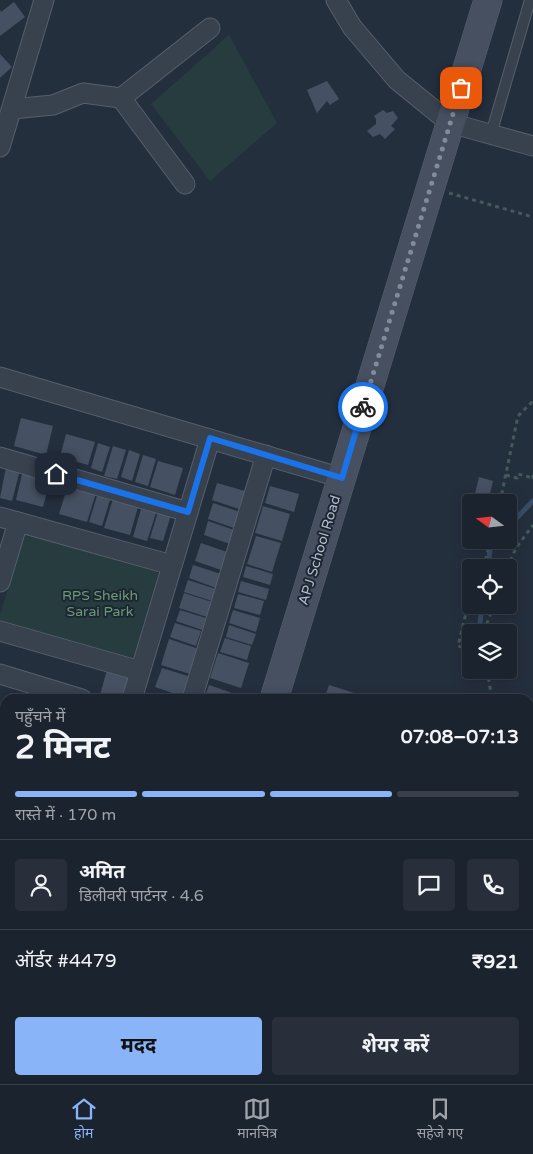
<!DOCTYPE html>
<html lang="hi">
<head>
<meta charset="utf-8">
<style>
	body { margin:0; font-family:"Varela Round","Noto Sans Devanagari",sans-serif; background:#282f3a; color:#f1f3f6; height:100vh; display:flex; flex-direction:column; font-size:19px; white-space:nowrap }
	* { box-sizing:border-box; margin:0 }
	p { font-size:16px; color:#a0a4aa }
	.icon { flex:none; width:28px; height:28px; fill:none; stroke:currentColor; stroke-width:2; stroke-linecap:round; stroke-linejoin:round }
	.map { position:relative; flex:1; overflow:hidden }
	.sheet { position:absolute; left:0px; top:694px; width:534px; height:391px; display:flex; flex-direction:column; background:#1b232e; border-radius:15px 15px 0 0; box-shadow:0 2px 12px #0003,0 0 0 1px #39404a }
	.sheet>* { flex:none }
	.needle { width:32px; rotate:285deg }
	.buttons { position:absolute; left:462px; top:494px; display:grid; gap:10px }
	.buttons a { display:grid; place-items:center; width:55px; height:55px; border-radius:5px; background:#1b232e; box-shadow:0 2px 12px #0003,0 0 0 1px #39404a; font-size:25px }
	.pin { position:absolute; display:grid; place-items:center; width:42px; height:42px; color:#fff; margin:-21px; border-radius:10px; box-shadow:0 2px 8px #0006 }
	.courier { position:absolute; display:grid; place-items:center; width:50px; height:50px; margin:-25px; border:4px solid #1a73e8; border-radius:50%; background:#fff; color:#222; box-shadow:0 1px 6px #0007 }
	.headline em { font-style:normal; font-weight:700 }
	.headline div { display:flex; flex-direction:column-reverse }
	.headline { display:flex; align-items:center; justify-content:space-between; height:85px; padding:0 15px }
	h1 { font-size:32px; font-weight:700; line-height:38px }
	.bar { display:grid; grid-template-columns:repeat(4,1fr); gap:8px 5px; align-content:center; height:60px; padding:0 15px }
	.bar i { height:6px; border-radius:4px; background:#39404a }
	.bar .on { background:#8ab4f8 }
	.bar p { grid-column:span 4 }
	.line { display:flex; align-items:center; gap:12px; padding:0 15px; border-top:1px solid #39404a }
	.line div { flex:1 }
	.round { display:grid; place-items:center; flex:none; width:52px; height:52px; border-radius:5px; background:#282f3a }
	.cta { display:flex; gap:10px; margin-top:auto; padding:10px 15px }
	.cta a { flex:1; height:58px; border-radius:5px; background:#8ab4f8; color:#111; font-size:20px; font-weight:700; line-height:58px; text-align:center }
	.cta a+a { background:#282f3a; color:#f1f3f6 }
	.dock { display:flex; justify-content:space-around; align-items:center; height:70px; border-top:1px solid #39404a; background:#1b232e; font-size:14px; color:#a0a4aa }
	.dock a { display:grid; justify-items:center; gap:2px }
	.dock .on { color:#8ab4f8 }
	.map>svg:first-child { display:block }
	.green { fill:#263c3f }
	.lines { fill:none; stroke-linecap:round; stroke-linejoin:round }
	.stream { stroke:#394c67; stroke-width:5 }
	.building { fill:#455162 }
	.lane-casing { stroke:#565f6c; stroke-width:12 }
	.street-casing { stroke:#565f6c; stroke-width:21 }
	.secondary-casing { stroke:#565f6c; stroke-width:29 }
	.path { stroke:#44595c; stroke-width:3; stroke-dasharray:4 4; stroke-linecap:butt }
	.lane { stroke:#38414e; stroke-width:10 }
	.street { stroke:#38414e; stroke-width:19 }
	.secondary { stroke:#465061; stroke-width:28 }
	.done { stroke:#828b98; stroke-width:5; stroke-dasharray:0 9 }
	.route { stroke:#1a73e8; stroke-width:6 }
	.labels { text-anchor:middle; stroke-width:4; stroke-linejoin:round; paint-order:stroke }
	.street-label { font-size:14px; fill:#b4bcc9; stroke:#1d2633 }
	.park-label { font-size:14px; fill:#6b9a76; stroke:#1d2633 }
</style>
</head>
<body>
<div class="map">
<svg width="533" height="1084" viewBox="0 0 533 1084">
	<rect width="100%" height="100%" fill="#242f3e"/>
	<g class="green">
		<path d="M229,35L277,123L210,181L151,104Z"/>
		<path d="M24,535L159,571L133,659L0,622V615Z"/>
		<path d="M0,983L5,984L6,1084H0Z"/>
		<path d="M175,1080H394L392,1084H174Z"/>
	</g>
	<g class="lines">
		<g class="stream">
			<path d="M509,526L533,501"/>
			<path d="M488,568L490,549L498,540"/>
			<path d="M479,632L482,605"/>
		</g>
	</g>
	<g class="building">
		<path d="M14,2L25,17L0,36V10L1,12Z"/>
		<path d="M0,54L12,67L0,78Z"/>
		<path d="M327,81L339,99L330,105L327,101L317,113L307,90Z"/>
		<path d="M383,110L387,113L393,111L398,118L391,126L395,129L385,139L380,134L373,137L367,131L376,124V119L374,116Z"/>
		<path d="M21,418L53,426L46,455L14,446Z"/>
		<path d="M66,434L95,442L88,465L60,457Z"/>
		<path d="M98,443L110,447L102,472L91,468Z"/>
		<path d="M113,446L126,450L117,479L104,476Z"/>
		<path d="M129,450L140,454L132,481L121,477Z"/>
		<path d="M143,455L156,459L148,486L135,482Z"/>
		<path d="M158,461L183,468L175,495L150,487Z"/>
		<path d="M6,467L20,470L12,501L0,498Z"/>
		<path d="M23,470L51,477L43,507L16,500Z"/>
		<path d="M479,477L493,481L488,502H473Z"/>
		<path d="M217,483L245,491L239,509L212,500Z"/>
		<path d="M68,485L96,493L87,522L59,514Z"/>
		<path d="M270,486L299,494L294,512L265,503Z"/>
		<path d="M97,496L110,500L102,526L89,522Z"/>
		<path d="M113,499L138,507L130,535L104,528Z"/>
		<path d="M213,503L240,512L234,528L208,519Z"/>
		<path d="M263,506L290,514L282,541L255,533Z"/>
		<path d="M141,509L156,513L147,541L133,537Z"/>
		<path d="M158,512L171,515L163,541L150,538Z"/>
		<path d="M208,521L237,531L233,545L204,535Z"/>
		<path d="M256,536L281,543L272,572L247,564Z"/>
		<path d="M201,543L227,552L221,570L195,561Z"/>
		<path d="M193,565L221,574L216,588L189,578Z"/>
		<path d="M246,566L273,574L270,585L243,577Z"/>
		<path d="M188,580L216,589L212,601L184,592Z"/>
		<path d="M241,581L269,589L266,600L238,592Z"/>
		<path d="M184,593L212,602L207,617L179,608Z"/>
		<path d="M238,594L264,601L260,615L234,608Z"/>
		<path d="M180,610L206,618L202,630L176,621Z"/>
		<path d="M233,610L260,618L256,632L229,623Z"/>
		<path d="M175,623L201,631L196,646L170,637Z"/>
		<path d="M229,625L256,634L252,645L226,637Z"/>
		<path d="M225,638L251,646L247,660L220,652Z"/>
		<path d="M169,639L199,649L190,674L161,665Z"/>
		<path d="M218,653L249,663L241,688L210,678Z"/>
		<path d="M108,666L131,672L124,699L100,695Z"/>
		<path d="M162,668L191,677L184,697L155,687Z"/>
		<path d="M209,685L238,695L237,699H204Z"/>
		<path d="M329,685L370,698L369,699H324Z"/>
		<path d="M10,693L29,697L28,699H9Z"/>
		<path d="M0,794L5,796L4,828L0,827Z"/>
		<path d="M39,1080H69L68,1084H42L38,1083Z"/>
		<path d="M90,1080H117L116,1084H89Z"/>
		<path d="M452,1080H505L503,1084H451Z"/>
	</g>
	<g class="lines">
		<g class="lane-casing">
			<g id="lane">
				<path d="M491,134L530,0"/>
				<path d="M529,935L531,936"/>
				<path d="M529,1072L532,1043"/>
				<path d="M402,1084L403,1080"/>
				<path d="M528,1084V1080"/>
			</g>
		</g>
		<g class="street-casing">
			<g id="street">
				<path d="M336,0L352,27L397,80L450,123L533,146"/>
				<path d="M121,98L210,28"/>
				<path d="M12,109L53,105L83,93L121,98L185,184"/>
				<path d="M0,147L44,0"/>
				<path d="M0,377L342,478"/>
				<path d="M0,457L188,512"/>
				<path d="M0,517L172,565"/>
				<path d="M0,582L18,522"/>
				<path d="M0,631L140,671"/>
				<path d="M0,674L82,699"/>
				<path d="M132,699L210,439"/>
				<path d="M192,699L266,455"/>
				<path d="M0,734L5,736"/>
				<path d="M0,790L5,792"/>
				<path d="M0,859L5,861"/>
				<path d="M0,915L5,917"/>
				<path d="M0,972L5,973"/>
				<path d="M19,1084L21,1080"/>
			</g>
		</g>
		<g class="secondary-casing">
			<g id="secondary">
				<path d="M274,699L488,0"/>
				<path d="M160,1084V1080"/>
			</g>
		</g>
		<g class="path">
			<path d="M449,193L533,217"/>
			<path d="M506,475L517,478L518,474L533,478"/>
			<path d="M533,475V481"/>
			<path d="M500,502L518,416L533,401"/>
			<path d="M484,568L490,540"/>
			<path d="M507,568L516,548L533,525"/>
			<path d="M471,592L458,646L471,650"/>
			<path d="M488,632L487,623L494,605"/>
			<path d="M487,670L492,699"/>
			<path d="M529,801L533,809"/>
		</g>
		<use href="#lane" class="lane"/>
		<use href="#street" class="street"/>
		<use href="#secondary" class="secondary"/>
	</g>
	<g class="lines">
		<path class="done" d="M363,407L461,88"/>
		<path class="route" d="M56,474L188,512L210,438L342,478L363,407"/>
	</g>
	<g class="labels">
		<g class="street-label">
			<text transform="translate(319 550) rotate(-73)" y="5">APJ School Road</text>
		</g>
		<g class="park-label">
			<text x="100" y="600">RPS Sheikh<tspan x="100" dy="16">Sarai Park</tspan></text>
		</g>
	</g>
</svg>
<div class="buttons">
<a><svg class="needle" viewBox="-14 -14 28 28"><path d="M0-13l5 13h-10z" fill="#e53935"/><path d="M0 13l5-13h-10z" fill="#a0a4aa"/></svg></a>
<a><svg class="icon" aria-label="locate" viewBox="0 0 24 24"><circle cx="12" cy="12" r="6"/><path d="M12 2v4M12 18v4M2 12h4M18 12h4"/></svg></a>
<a><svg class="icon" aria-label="layers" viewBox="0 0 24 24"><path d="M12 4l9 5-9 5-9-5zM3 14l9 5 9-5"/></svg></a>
</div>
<div class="pin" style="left:461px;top:88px;background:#ea580c"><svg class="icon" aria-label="bag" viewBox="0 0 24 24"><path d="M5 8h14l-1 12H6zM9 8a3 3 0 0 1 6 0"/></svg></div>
<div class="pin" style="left:56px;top:474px;background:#1f2937"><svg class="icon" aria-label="home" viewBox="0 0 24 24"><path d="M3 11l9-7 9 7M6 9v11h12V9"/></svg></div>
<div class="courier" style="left:363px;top:407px"><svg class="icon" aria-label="bike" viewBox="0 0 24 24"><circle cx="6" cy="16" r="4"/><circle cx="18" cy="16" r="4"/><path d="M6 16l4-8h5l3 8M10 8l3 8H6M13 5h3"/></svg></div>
<section class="sheet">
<div class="headline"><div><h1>2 मिनट</h1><p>पहुँचने में</p></div><em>07:08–07:13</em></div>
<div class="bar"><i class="on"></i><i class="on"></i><i class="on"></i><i></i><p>रास्ते में · 170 m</p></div>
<div class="line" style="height:90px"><a class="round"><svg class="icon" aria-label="person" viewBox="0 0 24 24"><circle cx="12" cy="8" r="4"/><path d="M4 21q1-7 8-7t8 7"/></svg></a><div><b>अमित</b><p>डिलीवरी पार्टनर · 4.6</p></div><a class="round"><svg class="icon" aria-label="chat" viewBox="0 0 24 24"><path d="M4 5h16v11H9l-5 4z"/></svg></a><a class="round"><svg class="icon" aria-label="phone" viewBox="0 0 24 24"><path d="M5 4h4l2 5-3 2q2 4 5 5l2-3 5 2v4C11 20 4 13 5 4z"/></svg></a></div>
<div class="line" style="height:65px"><div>ऑर्डर #4479</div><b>₹921</b></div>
<div class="cta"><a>मदद</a><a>शेयर करें</a></div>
</section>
</div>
<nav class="dock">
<a class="on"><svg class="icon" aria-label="home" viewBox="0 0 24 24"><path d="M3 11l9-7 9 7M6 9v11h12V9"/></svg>होम</a>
<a><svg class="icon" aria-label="map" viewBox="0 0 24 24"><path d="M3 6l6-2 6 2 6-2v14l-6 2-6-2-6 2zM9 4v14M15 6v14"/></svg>मानचित्र</a>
<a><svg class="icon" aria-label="saved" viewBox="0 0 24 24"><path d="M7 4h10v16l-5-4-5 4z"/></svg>सहेजे गए</a>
</nav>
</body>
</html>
